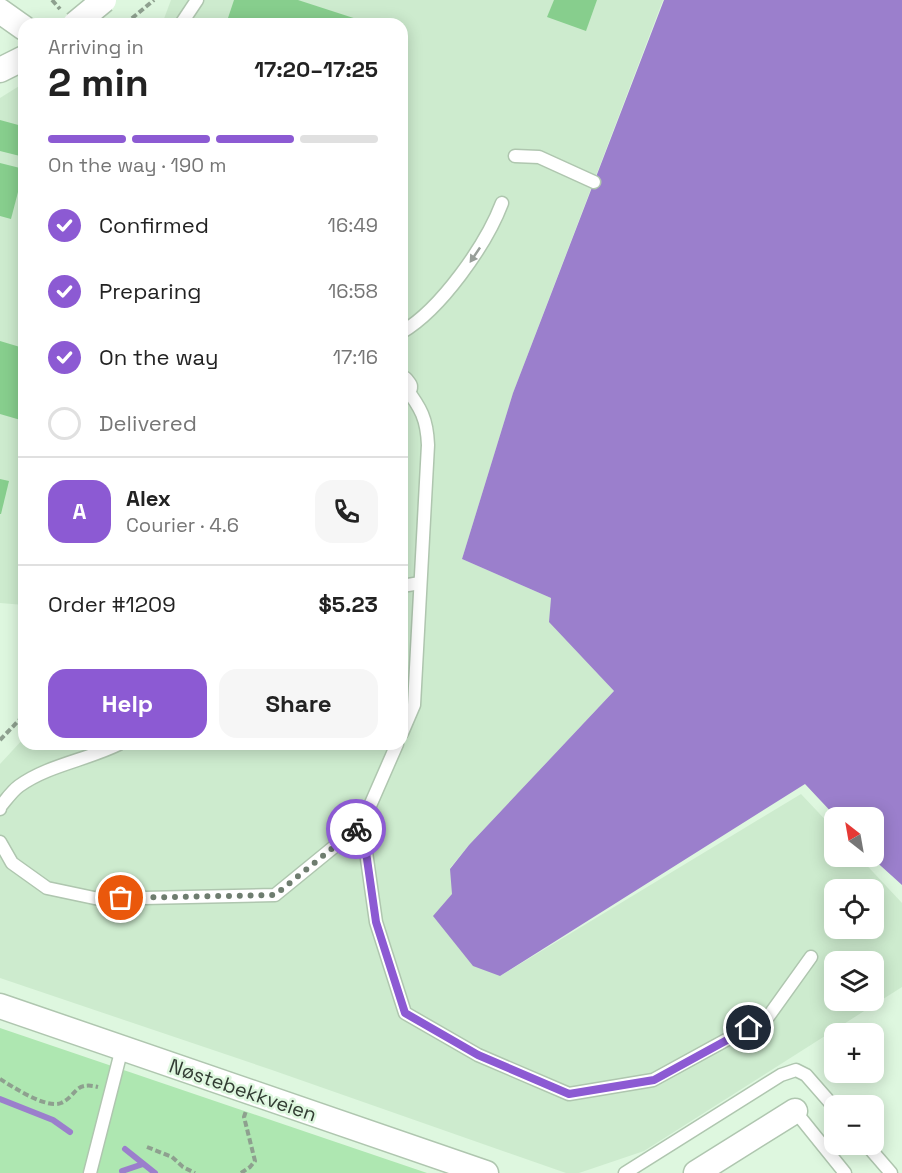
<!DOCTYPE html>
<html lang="en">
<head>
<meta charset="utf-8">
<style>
	body { margin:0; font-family:"Space Grotesk",sans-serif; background:#f6f6f6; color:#222; height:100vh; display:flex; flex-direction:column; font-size:22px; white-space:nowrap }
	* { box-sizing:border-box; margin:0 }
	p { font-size:20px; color:#767676 }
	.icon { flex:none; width:33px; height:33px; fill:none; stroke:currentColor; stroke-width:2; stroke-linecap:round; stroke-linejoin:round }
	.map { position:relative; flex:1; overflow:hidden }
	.side { position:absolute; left:18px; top:18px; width:390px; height:732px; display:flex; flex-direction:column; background:#fff; border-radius:18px; box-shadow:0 3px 15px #0003 }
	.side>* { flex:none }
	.needle { width:39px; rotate:329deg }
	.tools { position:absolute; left:824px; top:807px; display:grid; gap:12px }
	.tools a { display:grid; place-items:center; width:60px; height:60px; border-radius:12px; background:#fff; box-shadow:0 3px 15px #0003; font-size:30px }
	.pin { position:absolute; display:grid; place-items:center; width:51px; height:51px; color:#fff; margin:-26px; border:3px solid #fff; border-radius:50%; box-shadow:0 2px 6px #0007 }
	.courier { position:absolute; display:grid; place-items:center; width:60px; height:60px; margin:-30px; border:4px solid #8c5ad3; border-radius:50%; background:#fff; color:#222; box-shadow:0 2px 8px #0007 }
	.summary em { font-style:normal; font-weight:700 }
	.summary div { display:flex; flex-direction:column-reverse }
	.summary { display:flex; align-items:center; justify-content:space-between; height:102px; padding:0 30px }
	h1 { font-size:39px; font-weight:700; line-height:45px }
	.bar { display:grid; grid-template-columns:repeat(4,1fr); gap:9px 6px; align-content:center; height:72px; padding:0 30px }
	.bar i { height:8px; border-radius:4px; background:#e0e0e0 }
	.bar .on { background:#8c5ad3 }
	.bar p { grid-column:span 4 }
	.line { display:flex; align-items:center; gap:15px; padding:0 30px; border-top:2px solid #e0e0e0 }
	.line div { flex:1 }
	.round { display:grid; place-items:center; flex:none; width:63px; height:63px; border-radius:18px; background:#f6f6f6 }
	ol { padding:0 30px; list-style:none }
	li { display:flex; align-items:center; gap:18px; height:66px }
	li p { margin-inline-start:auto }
	li .icon { padding:6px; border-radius:50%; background:#8c5ad3; color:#fff; stroke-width:4 }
	li:last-child { color:#767676 }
	li i { width:33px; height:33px; border:3px solid #e0e0e0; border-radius:50% }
	.button { display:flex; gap:12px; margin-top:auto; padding:12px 30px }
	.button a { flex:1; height:69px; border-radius:18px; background:#8c5ad3; color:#fff; font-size:24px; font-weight:700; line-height:69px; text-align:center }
	.button a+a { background:#f6f6f6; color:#222 }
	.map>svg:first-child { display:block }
	.built { fill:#cdebce; fill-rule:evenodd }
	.green { fill:#aee7b1 }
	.water { fill:#9b7fcc }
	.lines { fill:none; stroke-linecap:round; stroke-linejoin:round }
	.stream { stroke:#9b7fcc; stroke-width:6 }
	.building { fill:#87ce8d }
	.lane-casing { stroke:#afc6af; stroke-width:15 }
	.street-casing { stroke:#afc6af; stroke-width:27 }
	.path { stroke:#8ea08f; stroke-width:4; stroke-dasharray:6 3; stroke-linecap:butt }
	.lane { stroke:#fff; stroke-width:12 }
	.street { stroke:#fff; stroke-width:24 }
	.street-bridge-casing { stroke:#afc6af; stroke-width:27; stroke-linecap:butt }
	.street-bridge { stroke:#fff; stroke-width:24 }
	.oneway { fill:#989e99 }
	.done { stroke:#6e7d6f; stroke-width:6; stroke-dasharray:0 10.8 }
	.route { stroke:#8c5ad3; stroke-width:8 }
	.labels { text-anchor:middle; stroke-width:5; stroke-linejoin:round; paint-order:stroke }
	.street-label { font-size:20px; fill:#323c33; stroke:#def7df }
</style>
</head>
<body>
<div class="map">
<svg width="902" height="1173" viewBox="0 0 902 1173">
	<rect width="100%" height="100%" fill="#def7df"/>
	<g class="built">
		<path d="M171,0H663L513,393L462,559L551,598L550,622L614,691L469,845L450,868L500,976L801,794L834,829V856L859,857L902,903V987L644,1151L579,1173H566L272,1070L0,978V764L24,738V744H402V24H162ZM834,890H873V928H834ZM834,962H873V1000H834Z"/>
		<path d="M24,83V605L0,603V98Z"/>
	</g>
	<path class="green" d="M0,1028L427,1173H0Z"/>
	<path class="water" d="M664,0H902V885L871,857L873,856V818L836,817L805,784L500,976L473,966L433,916L452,894L450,869L469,845L614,691L549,622L551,598L462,559L513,393Z"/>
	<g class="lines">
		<g class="stream">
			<path d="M0,1099L53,1120L70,1132"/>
			<path d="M125,1149L155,1173"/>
			<path d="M122,1171L143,1164"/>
		</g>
	</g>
	<g class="building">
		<path d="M234,0H298L372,24H226Z"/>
		<path d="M554,0H597L586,31L547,17Z"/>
		<path d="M0,120L22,126L21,131L24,132V157L0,151Z"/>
		<path d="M0,163L24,169L11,219L0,216Z"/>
		<path d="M24,337V421L0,414V341L20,347Z"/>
		<path d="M0,479L9,481L1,514H0Z"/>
	</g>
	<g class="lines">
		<g class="lane-casing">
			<g id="lane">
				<path d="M181,24L197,0"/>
				<path d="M515,156L539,157L594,182"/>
				<path d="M402,332C441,309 486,245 502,203"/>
				<path d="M402,586L420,583"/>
				<path d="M402,733L414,705L428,445C427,419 421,408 405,387"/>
				<path d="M397,744L362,824L376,922L405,1013L478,1055L569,1094L653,1080L768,1017L811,957"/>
				<path d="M0,809V807C6,800 12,791 19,786C48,765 87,760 119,744"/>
				<path d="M0,842L12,863L47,888L99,899L275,895L362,824"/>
				<path d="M795,1111L845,1173"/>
				<path d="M866,1144L891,1173"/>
				<path d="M90,1173L122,1048"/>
				<path d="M625,1173L781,1075L796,1070L806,1075L834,1107"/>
			</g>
		</g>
		<g class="street-casing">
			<g id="street">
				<path d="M0,11L24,28"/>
				<path d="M0,70L24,58"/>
				<path d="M402,383L405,387"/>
				<path d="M0,1006L486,1173"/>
				<path d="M696,1173L795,1111"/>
			</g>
		</g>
		<g class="path">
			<path d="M52,0L60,9"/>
			<path d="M125,24L154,0"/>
			<path d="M0,740L24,715"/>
			<path d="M0,1079C13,1087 46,1109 61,1103C77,1096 74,1081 98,1087"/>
			<path d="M147,1147L172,1157L183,1167L195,1173"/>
			<path d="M241,1173L250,1167L255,1161L244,1117L246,1111"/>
		</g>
		<use href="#lane" class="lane"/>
		<use href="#street" class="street"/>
		<g class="street-bridge-casing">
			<path id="street-bridge" d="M75,24L104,0"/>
		</g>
		<use href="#street-bridge" class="street-bridge"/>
	</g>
	<defs><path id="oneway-solid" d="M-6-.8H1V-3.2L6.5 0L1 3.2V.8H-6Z" transform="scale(1.5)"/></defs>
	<use class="oneway" href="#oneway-solid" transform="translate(475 255) rotate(124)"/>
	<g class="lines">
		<path class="done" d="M121,898L275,895L356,829"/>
		<path class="route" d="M356,829L362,824L376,922L405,1013L478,1055L569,1094L654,1080L749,1028"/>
	</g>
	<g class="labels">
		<g class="street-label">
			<text transform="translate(243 1090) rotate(19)" y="7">Nøstebekkveien</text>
		</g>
	</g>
</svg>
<div class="tools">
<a><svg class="needle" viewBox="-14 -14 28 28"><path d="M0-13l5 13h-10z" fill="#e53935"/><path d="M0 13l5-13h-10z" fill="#767676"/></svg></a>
<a><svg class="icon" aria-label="locate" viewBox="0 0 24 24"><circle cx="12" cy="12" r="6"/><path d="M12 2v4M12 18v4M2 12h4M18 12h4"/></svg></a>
<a><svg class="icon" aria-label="layers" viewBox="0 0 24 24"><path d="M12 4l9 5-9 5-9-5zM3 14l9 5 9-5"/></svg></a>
<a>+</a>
<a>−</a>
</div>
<div class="pin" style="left:121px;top:898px;background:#ea580c"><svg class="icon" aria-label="bag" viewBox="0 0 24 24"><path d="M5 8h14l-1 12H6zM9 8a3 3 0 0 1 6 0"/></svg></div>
<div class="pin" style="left:749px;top:1028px;background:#1f2937"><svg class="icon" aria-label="home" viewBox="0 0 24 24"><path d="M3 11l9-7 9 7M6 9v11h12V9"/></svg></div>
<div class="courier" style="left:356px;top:829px"><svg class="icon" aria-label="bike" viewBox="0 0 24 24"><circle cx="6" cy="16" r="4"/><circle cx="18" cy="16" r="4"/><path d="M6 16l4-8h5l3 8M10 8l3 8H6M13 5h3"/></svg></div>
<section class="side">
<div class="summary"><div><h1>2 min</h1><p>Arriving in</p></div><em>17:20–17:25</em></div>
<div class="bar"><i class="on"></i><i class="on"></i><i class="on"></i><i></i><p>On the way · 190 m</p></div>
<ol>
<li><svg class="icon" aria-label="check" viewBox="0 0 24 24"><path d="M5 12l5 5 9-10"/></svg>Confirmed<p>16:49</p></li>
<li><svg class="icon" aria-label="check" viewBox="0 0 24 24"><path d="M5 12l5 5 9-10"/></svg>Preparing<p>16:58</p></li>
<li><svg class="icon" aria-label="check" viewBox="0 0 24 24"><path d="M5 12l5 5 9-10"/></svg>On the way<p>17:16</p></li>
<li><i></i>Delivered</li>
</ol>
<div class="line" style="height:108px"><b class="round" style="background:#8c5ad3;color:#fff">A</b><div><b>Alex</b><p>Courier · 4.6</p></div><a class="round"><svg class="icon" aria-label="phone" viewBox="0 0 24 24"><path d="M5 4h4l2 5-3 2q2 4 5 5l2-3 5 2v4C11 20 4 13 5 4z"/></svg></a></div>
<div class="line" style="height:78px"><div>Order #1209</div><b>$5.23</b></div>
<div class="button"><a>Help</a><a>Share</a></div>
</section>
</div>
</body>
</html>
